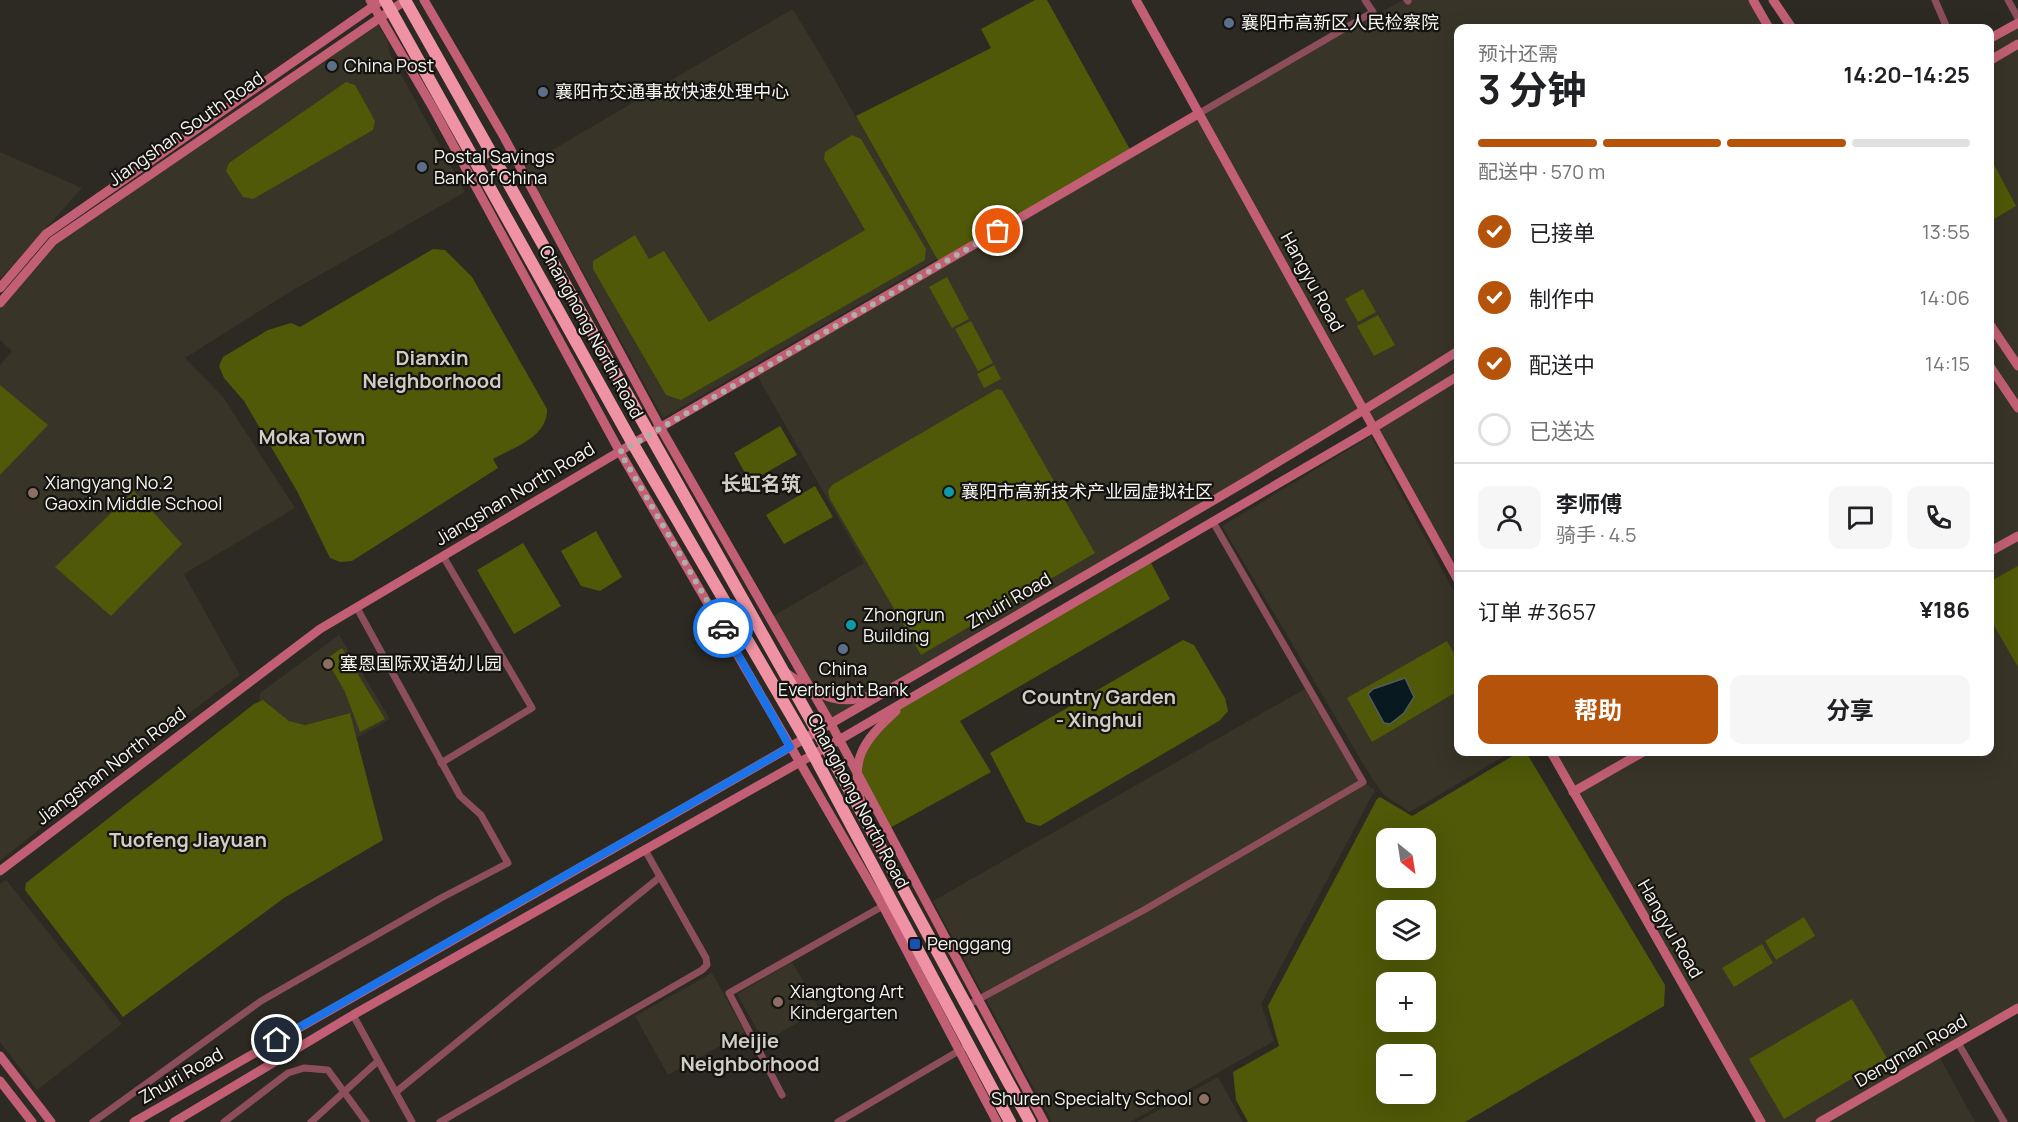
<!DOCTYPE html>
<html lang="zh">
<head>
<meta charset="utf-8">
<style>
	body { margin:0; font-family:Manrope,"Noto Sans SC",sans-serif; background:#f6f6f6; color:#202124; height:100vh; display:flex; flex-direction:column; font-size:22px; white-space:nowrap }
	* { box-sizing:border-box; margin:0 }
	p { font-size:20px; color:#757577 }
	.icon { flex:none; width:33px; height:33px; fill:none; stroke:currentColor; stroke-width:2; stroke-linecap:round; stroke-linejoin:round }
	.map { position:relative; flex:1; overflow:hidden }
	.details { position:absolute; left:1454px; top:24px; width:540px; height:732px; display:flex; flex-direction:column; background:#fff; border-radius:12px; box-shadow:0 6px 24px #0002 }
	.details>* { flex:none }
	.needle { width:39px; rotate:150deg }
	.controls { position:absolute; left:1376px; top:828px; display:grid; gap:12px }
	.controls a { display:grid; place-items:center; width:60px; height:60px; border-radius:12px; background:#fff; box-shadow:0 6px 24px #0002; font-size:30px }
	.pin { position:absolute; display:grid; place-items:center; width:51px; height:51px; color:#fff; margin:-26px; border:3px solid #fff; border-radius:50%; box-shadow:0 2px 6px #0007 }
	.courier { position:absolute; display:grid; place-items:center; width:60px; height:60px; margin:-30px; border:4px solid #1a73e8; border-radius:50%; background:#fff; color:#222; box-shadow:0 2px 8px #0007 }
	.summary em { font-style:normal; font-weight:700 }
	.summary div { display:flex; flex-direction:column-reverse }
	.summary { display:flex; align-items:center; justify-content:space-between; height:102px; padding:0 24px }
	h1 { font-size:39px; font-weight:700; line-height:45px }
	.bar { display:grid; grid-template-columns:repeat(4,1fr); gap:9px 6px; align-content:center; height:72px; padding:0 24px }
	.bar i { height:8px; border-radius:4px; background:#e0e0e0 }
	.bar .current { background:#b45309 }
	.bar p { grid-column:span 4 }
	.line { display:flex; align-items:center; gap:15px; padding:0 24px; border-top:2px solid #e0e0e0 }
	.line div { flex:1 }
	.round { display:grid; place-items:center; flex:none; width:63px; height:63px; border-radius:12px; background:#f6f6f6 }
	ol { padding:0 24px; list-style:none }
	li { display:flex; align-items:center; gap:18px; height:66px }
	li p { margin-inline-start:auto }
	li .icon { padding:6px; border-radius:50%; background:#b45309; color:#fff; stroke-width:4 }
	li:last-child { color:#757577 }
	li i { width:33px; height:33px; border:3px solid #e0e0e0; border-radius:50% }
	.action { display:flex; gap:12px; margin-top:auto; padding:12px 24px }
	.action a { flex:1; height:69px; border-radius:12px; background:#b45309; color:#fff; font-size:24px; font-weight:700; line-height:69px; text-align:center }
	.action a+a { background:#f6f6f6; color:#202124 }
	.map>svg:first-child { display:block }
	.built { fill:#383427 }
	.green { fill:#4f5907; fill-rule:evenodd }
	.water { fill:#08191f; stroke:#4f5b5e; stroke-width:1.5 }
	.lines { fill:none; stroke-linecap:round; stroke-linejoin:round }
	.street { stroke:#8c4e5a; stroke-width:7 }
	.secondary { stroke:#c25f74; stroke-width:9 }
	.highway { stroke:#ef93a4; stroke-width:12 }
	.done { stroke:#b0aea8; stroke-width:6; stroke-dasharray:0 10.8 }
	.route { stroke:#1a73e8; stroke-width:8 }
	.service-dot { fill:#5c6f8a; stroke:#141310; stroke-width:2 }
	.culture-dot { fill:#0f9aa8; stroke:#141310; stroke-width:2 }
	.education-dot { fill:#8d6e63; stroke:#141310; stroke-width:2 }
	.transit-dot { fill:#1a4fb4; stroke:#141310; stroke-width:2 }
	.labels { text-anchor:middle; stroke-width:4.5; stroke-linejoin:round; paint-order:stroke }
	.poi-label { font-size:18px; fill:#f6f5f0; stroke:#141310; text-anchor:start }
	.street-label { font-size:18px; fill:#f6f5f0; stroke:#141310 }
	.neighbourhood-label { font-size:20px; font-weight:bold; fill:#d0cdc3; stroke:#141310 }
</style>
</head>
<body>
<div class="map">
<svg width="2018" height="1122" viewBox="0 0 2018 1122">
	<rect width="100%" height="100%" fill="#2d2a23"/>
	<g class="built">
		<path d="M1403,0H1750L1767,28H1458V580L1366,411L831,724L770,618L864,563L755,372L1198,114Z"/>
		<path d="M791,10L794,11L820,54L937,259L663,418L525,166Z"/>
		<path d="M375,20L388,42L390,54L465,192L288,293L185,358L223,397L295,508L184,574L240,675L109,773L0,861V365L12,351L0,340V308L65,235Z"/>
		<path d="M2018,23V1008L1938,1054L1975,1122H1761L1551,752H1989V39Z"/>
		<path d="M0,152L82,188L0,279Z"/>
		<path d="M1371,436L1458,599V752H1511L1410,812L1384,795L1371,777L1222,526Z"/>
		<path d="M339,635L390,719L356,738L349,713L305,725L289,721L277,713L268,703L259,702L260,693Z"/>
		<path d="M1308,687L1363,782L1375,790L1261,1004L1274,1041L1130,1122H1052L933,901Z"/>
		<path d="M6,880L122,1024L37,1090L0,1042V884Z"/>
		<path d="M792,962L820,1010L764,1042L737,994Z"/>
		<path d="M712,973L745,1032L668,1075L635,1016Z"/>
		<path d="M1218,1077L1243,1122H1137Z"/>
	</g>
	<g class="green">
		<path d="M1035,0H1047L1132,153L940,264L856,116L991,48L981,29Z"/>
		<path d="M346,82L355,85L375,121L373,130L253,199L243,197L226,171L229,163Z"/>
		<path d="M852,135L861,139L926,249L925,260L681,400L666,395L593,269V261L635,235L649,259L664,251L709,322L865,230L824,159L825,152Z"/>
		<path d="M1989,155L2016,206L1989,222Z"/>
		<path d="M433,249L445,250L472,277L547,409C548,437 514,447 493,459L498,468L352,561L340,562L330,558L297,491L244,401L224,378L219,366L223,357L268,330L291,323L300,327Z"/>
		<path d="M947,277L969,319L952,328L929,287Z"/>
		<path d="M1363,289L1376,312L1358,322L1345,299Z"/>
		<path d="M1378,315L1395,345L1374,356L1357,326Z"/>
		<path d="M971,321L993,363L978,371L955,329Z"/>
		<path d="M994,365L1001,379L984,388L977,374Z"/>
		<path d="M0,385L48,425L0,475Z"/>
		<path d="M997,389L1002,390L1095,553L921,655L830,499L828,491L832,485Z"/>
		<path d="M780,426L797,455L750,482L734,453Z"/>
		<path d="M815,486L833,517L784,544L766,515Z"/>
		<path d="M134,491L182,544L111,616L55,567Z"/>
		<path d="M596,531L622,577L600,591L581,586L561,551Z"/>
		<path d="M523,543L561,606L514,634L477,570Z"/>
		<path d="M1149,559L1170,599L960,721L991,772L888,829L856,771L862,751L909,699Z"/>
		<path d="M2018,566V667L1989,617V582Z"/>
		<path d="M1183,640L1194,645L1225,698L1228,711L1219,721L1040,826L1026,822L990,753Z"/>
		<path d="M1447,641L1458,660V691L1372,742L1347,698Z"/>
		<path d="M342,648L385,719L360,732L345,692L326,659Z"/>
		<path d="M263,700L289,721L305,725L350,713L383,840L284,898L123,1017L25,890L26,883L254,704Z"/>
		<path d="M1526,752L1665,985L1664,1006L1465,1122H1248L1236,1100L1233,1072L1279,1046L1268,1006L1377,799L1380,797L1412,816L1516,754ZM1386,838H1425V878H1386ZM1386,910H1425V950H1386ZM1386,982H1425V1022H1386ZM1386,1054H1425V1094H1386Z"/>
		<path d="M1804,917L1815,936L1776,960L1765,941Z"/>
		<path d="M1762,944L1773,963L1734,987L1722,968Z"/>
		<path d="M1852,999L1887,1058L1784,1119L1749,1059Z"/>
	</g>
	<path class="water" d="M1405,678L1414,697L1404,713L1390,724L1384,723L1368,694L1373,689Z"/>
	<g class="lines">
		<g class="street">
			<path d="M1407,0L1408,1"/>
			<path d="M1935,0L1947,28"/>
			<path d="M2008,0L2018,18"/>
			<path d="M1198,114L1373,12L1365,0"/>
			<path d="M441,763L532,708L443,556"/>
			<path d="M968,1005L1144,910L1363,782L1213,522"/>
			<path d="M353,1015L412,1122"/>
			<path d="M1958,1043L2004,1122"/>
			<path d="M396,1092L660,877"/>
			<path d="M782,1095L729,993L883,906"/>
			<path d="M93,1122L261,1001L441,898L508,863L481,815L460,796L357,608"/>
			<path d="M224,1122L288,1073L304,1068L328,1070L366,1122"/>
			<path d="M311,1122L378,1061"/>
			<path d="M440,1122L702,970L707,965L706,958L645,850"/>
			<path d="M838,1122L962,1049"/>
		</g>
		<g class="secondary">
			<path d="M370,0L433,108L620,452L883,906L997,1122"/>
			<path d="M424,0L504,137L660,427L831,724L1044,1122"/>
			<path d="M1136,0L1458,580"/>
			<path d="M1753,0L1769,28"/>
			<path d="M1773,0L1792,28"/>
			<path d="M1989,39L2018,23"/>
			<path d="M1989,61L2018,44"/>
			<path d="M0,288L46,234L378,3"/>
			<path d="M0,303L53,241L406,0"/>
			<path d="M1989,323L2018,366"/>
			<path d="M1989,365L2018,408"/>
			<path d="M1989,552L2018,536"/>
			<path d="M783,671C813,690 834,709 872,695"/>
			<path d="M1551,752L1761,1122"/>
			<path d="M1573,792L1643,752"/>
			<path d="M862,806C849,760 862,742 896,711"/>
			<path d="M0,871L320,629L649,434L1198,114"/>
			<path d="M0,1056L51,1122"/>
			<path d="M0,1081L32,1122"/>
			<path d="M134,1122C421,958 710,795 995,628C1151,537 1306,448 1458,351"/>
			<path d="M174,1122L353,1015L839,740L1375,427L1458,376"/>
			<path d="M1820,1122L2018,1008"/>
		</g>
		<g class="highway">
			<path d="M385,0L633,444L805,739L1010,1122"/>
			<path d="M405,0L826,747L1030,1122"/>
		</g>
	</g>
	<g class="lines">
		<path class="done" d="M723,628L620,452L998,231"/>
		<path class="route" d="M277,1040L790,747L723,628"/>
	</g>
	<g class="service-dot">
		<circle cx="1229" cy="23" r="6"/>
		<circle cx="332" cy="66" r="6"/>
		<circle cx="543" cy="92" r="6"/>
		<circle cx="422" cy="167" r="6"/>
		<circle cx="843" cy="649" r="6"/>
	</g>
	<g class="culture-dot">
		<circle cx="949" cy="492" r="6"/>
		<circle cx="851" cy="625" r="6"/>
	</g>
	<g class="education-dot">
		<circle cx="33" cy="493" r="6"/>
		<circle cx="328" cy="664" r="6"/>
		<circle cx="778" cy="1002" r="6"/>
		<circle cx="1204" cy="1099" r="6"/>
	</g>
	<rect class="transit-dot" x="909" y="938" width="12" height="12" rx="3"/>
	<g class="labels">
		<g class="poi-label">
			<text x="1241" y="29">襄阳市高新区人民检察院</text>
			<text x="344" y="72">China Post</text>
			<text x="555" y="98">襄阳市交通事故快速处理中心</text>
			<text x="434" y="163">Postal Savings<tspan x="434" dy="21">Bank of China</tspan></text>
			<text x="45" y="489">Xiangyang No.2<tspan x="45" dy="21">Gaoxin Middle School</tspan></text>
			<text x="961" y="498">襄阳市高新技术产业园虚拟社区</text>
			<text x="863" y="621">Zhongrun<tspan x="863" dy="21">Building</tspan></text>
			<text x="340" y="670">塞恩国际双语幼儿园</text>
			<text x="843" y="675" text-anchor="middle">China<tspan x="843" dy="21">Everbright Bank</tspan></text>
			<text x="927" y="950">Penggang</text>
			<text x="790" y="998">Xiangtong Art<tspan x="790" dy="21">Kindergarten</tspan></text>
			<text x="1192" y="1105" text-anchor="end">Shuren Specialty School</text>
		</g>
		<g class="street-label">
			<text transform="translate(186 129) rotate(-35)" y="6">Jiangshan South Road</text>
			<text transform="translate(1312 282) rotate(61)" y="6">Hangyu Road</text>
			<text transform="translate(591 332) rotate(61)" y="6">Changhong North Road</text>
			<text transform="translate(515 494) rotate(-31)" y="6">Jiangshan North Road</text>
			<text transform="translate(1009 601) rotate(-30)" y="6">Zhuiri Road</text>
			<text transform="translate(111 766) rotate(-37)" y="6">Jiangshan North Road</text>
			<text transform="translate(858 801) rotate(62)" y="6">Changhong North Road</text>
			<text transform="translate(1670 929) rotate(60)" y="6">Hangyu Road</text>
			<text transform="translate(1911 1051) rotate(-30)" y="6">Dengman Road</text>
			<text transform="translate(181 1076) rotate(-30)" y="6">Zhuiri Road</text>
		</g>
		<g class="neighbourhood-label">
			<text x="432" y="365">Dianxin<tspan x="432" dy="23">Neighborhood</tspan></text>
			<text x="312" y="444">Moka Town</text>
			<text x="761" y="491">长虹名筑</text>
			<text x="1099" y="704">Country Garden<tspan x="1099" dy="23">- Xinghui</tspan></text>
			<text x="188" y="847">Tuofeng Jiayuan</text>
			<text x="750" y="1048">Meijie<tspan x="750" dy="23">Neighborhood</tspan></text>
		</g>
	</g>
</svg>
<div class="controls">
<a><svg class="needle" viewBox="-14 -14 28 28"><path d="M0-13l5 13h-10z" fill="#e53935"/><path d="M0 13l5-13h-10z" fill="#757577"/></svg></a>
<a><svg class="icon" aria-label="layers" viewBox="0 0 24 24"><path d="M12 4l9 5-9 5-9-5zM3 14l9 5 9-5"/></svg></a>
<a>+</a>
<a>−</a>
</div>
<div class="pin" style="left:998px;top:231px;background:#ea580c"><svg class="icon" aria-label="bag" viewBox="0 0 24 24"><path d="M5 8h14l-1 12H6zM9 8a3 3 0 0 1 6 0"/></svg></div>
<div class="pin" style="left:277px;top:1040px;background:#1f2937"><svg class="icon" aria-label="home" viewBox="0 0 24 24"><path d="M3 11l9-7 9 7M6 9v11h12V9"/></svg></div>
<div class="courier" style="left:723px;top:628px"><svg class="icon" aria-label="car" viewBox="0 0 24 24"><path d="M5 17H2v-5l4-1 3-4h7l3 4 3 1v5h-3M9 17h6M6 11h13"/><circle cx="7" cy="17" r="2"/><circle cx="17" cy="17" r="2"/></svg></div>
<section class="details">
<div class="summary"><div><h1>3 分钟</h1><p>预计还需</p></div><em>14:20–14:25</em></div>
<div class="bar"><i class="current"></i><i class="current"></i><i class="current"></i><i></i><p>配送中 · 570 m</p></div>
<ol>
<li><svg class="icon" aria-label="check" viewBox="0 0 24 24"><path d="M5 12l5 5 9-10"/></svg>已接单<p>13:55</p></li>
<li><svg class="icon" aria-label="check" viewBox="0 0 24 24"><path d="M5 12l5 5 9-10"/></svg>制作中<p>14:06</p></li>
<li><svg class="icon" aria-label="check" viewBox="0 0 24 24"><path d="M5 12l5 5 9-10"/></svg>配送中<p>14:15</p></li>
<li><i></i>已送达</li>
</ol>
<div class="line" style="height:108px"><a class="round"><svg class="icon" aria-label="person" viewBox="0 0 24 24"><circle cx="12" cy="8" r="4"/><path d="M4 21q1-7 8-7t8 7"/></svg></a><div><b>李师傅</b><p>骑手 · 4.5</p></div><a class="round"><svg class="icon" aria-label="chat" viewBox="0 0 24 24"><path d="M4 5h16v11H9l-5 4z"/></svg></a><a class="round"><svg class="icon" aria-label="phone" viewBox="0 0 24 24"><path d="M5 4h4l2 5-3 2q2 4 5 5l2-3 5 2v4C11 20 4 13 5 4z"/></svg></a></div>
<div class="line" style="height:78px"><div>订单 #3657</div><b>¥186</b></div>
<div class="action"><a>帮助</a><a>分享</a></div>
</section>
</div>
</body>
</html>
